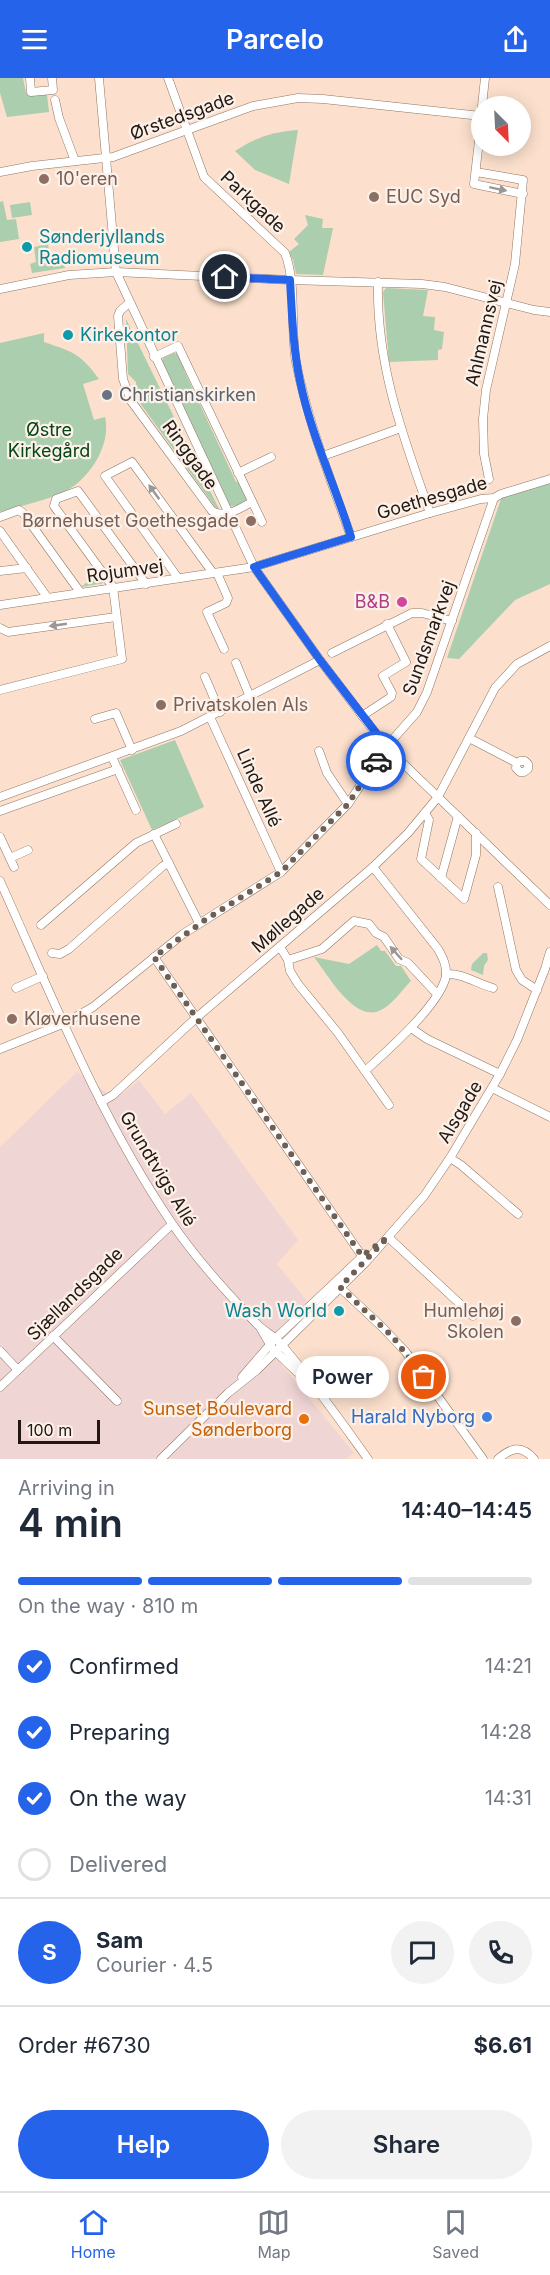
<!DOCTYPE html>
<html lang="en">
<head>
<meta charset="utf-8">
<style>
	body { margin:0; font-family:Inter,sans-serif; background:#f2f2f3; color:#1f2937; height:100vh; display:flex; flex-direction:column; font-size:22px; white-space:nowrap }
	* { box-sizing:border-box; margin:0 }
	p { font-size:20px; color:#747a83 }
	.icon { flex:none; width:33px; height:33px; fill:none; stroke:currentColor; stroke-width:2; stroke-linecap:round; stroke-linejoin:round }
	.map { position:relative; height:1381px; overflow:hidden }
	.panel { display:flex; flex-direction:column; background:#fff; flex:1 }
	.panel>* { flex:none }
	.needle { width:39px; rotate:156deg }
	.tools { position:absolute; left:471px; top:18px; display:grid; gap:12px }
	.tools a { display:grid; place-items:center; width:60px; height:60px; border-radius:50%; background:#fff; box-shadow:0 3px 15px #0003; font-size:30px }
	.scale { position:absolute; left:18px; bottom:15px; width:82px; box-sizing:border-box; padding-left:6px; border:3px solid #221811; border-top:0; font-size:16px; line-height:21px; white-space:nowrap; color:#221811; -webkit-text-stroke:4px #fcf1e9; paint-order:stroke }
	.pin { position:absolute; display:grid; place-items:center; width:51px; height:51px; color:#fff; margin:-26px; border:3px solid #fff; border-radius:50%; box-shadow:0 2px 6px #0007 }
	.courier { position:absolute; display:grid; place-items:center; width:60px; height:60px; margin:-30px; border:4px solid #2563eb; border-radius:50%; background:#fff; color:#222; box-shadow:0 2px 8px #0007 }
	.bubble { position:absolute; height:42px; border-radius:21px; background:#fff; box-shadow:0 3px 15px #0003; font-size:20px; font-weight:600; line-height:42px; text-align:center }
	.overview em { font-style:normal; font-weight:600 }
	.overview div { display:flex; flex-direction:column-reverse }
	.overview { display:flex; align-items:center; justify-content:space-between; height:102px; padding:0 18px }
	h1 { font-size:39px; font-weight:600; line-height:45px }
	.bar { display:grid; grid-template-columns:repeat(4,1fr); gap:9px 6px; align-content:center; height:72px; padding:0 18px }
	.bar i { height:8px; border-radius:4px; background:#e0e1e3 }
	.bar .on { background:#2563eb }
	.bar p { grid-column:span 4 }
	.line { display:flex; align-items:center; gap:15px; padding:0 18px; border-top:2px solid #e0e1e3 }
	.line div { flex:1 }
	.round { display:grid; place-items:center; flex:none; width:63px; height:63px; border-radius:32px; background:#f2f2f3 }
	ol { padding:0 18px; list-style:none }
	li { display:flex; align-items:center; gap:18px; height:66px }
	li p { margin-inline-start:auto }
	li .icon { padding:6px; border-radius:50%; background:#2563eb; color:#fff; stroke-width:4 }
	li:last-child { color:#747a83 }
	li i { width:33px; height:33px; border:3px solid #e0e1e3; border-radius:50% }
	.cta { display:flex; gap:12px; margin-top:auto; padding:12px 18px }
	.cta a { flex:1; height:69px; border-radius:36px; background:#2563eb; color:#fff; font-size:24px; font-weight:600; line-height:69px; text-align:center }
	.cta a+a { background:#f2f2f3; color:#1f2937 }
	header { display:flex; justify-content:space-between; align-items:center; height:78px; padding:0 18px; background:#2563eb; color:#fff; font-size:27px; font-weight:600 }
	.menu { display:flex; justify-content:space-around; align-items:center; height:84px; border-top:2px solid #e0e1e3; background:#fff; font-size:16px; color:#747a83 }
	.menu a { display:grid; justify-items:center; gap:3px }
	.menu .on { color:#2563eb }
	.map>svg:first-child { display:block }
	.industrial { fill:#f0d5d5 }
	.green { fill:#abceae }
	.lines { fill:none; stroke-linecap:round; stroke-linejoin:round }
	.minor-casing { stroke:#8f7665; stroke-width:9 }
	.minor { stroke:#fff; stroke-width:8 }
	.oneway { fill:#9c9794 }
	.done { stroke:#6e5e53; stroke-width:6; stroke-dasharray:0 10.8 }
	.route { stroke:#2563eb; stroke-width:8 }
	.education-dot { fill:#8d6e63; stroke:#fcf1e9; stroke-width:2 }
	.culture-dot { fill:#0f9aa8; stroke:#fcf1e9; stroke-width:2 }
	.worship-dot { fill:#6b7280; stroke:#fcf1e9; stroke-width:2 }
	.hotel-dot { fill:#d1479c; stroke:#fcf1e9; stroke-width:2 }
	.shop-dot { fill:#3f7fe0; stroke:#fcf1e9; stroke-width:2 }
	.food-dot { fill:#e8710a; stroke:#fcf1e9; stroke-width:2 }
	.labels { text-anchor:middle; stroke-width:4.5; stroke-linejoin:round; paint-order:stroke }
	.street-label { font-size:18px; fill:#221811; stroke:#fcf1e9 }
	.education-label { font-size:18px; fill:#785e54; stroke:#fcf1e9; text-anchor:start }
	.culture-label { font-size:18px; fill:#0d838f; stroke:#fcf1e9; text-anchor:start }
	.worship-label { font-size:18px; fill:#5b616d; stroke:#fcf1e9; text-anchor:start }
	.park-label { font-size:18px; fill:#034516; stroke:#fcf1e9 }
	.hotel-label { font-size:18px; fill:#b23c85; stroke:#fcf1e9; text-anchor:end }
	.food-label { font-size:18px; fill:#c56008; stroke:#fcf1e9; text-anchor:end }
	.shop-label { font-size:18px; fill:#366cbe; stroke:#fcf1e9; text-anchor:end }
</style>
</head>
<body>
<header><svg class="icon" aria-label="menu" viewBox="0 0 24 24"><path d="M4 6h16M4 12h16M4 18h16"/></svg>Parcelo<svg class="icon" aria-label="share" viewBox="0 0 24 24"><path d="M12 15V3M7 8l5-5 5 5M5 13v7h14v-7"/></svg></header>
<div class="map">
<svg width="550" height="1381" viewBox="0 0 550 1381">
	<rect width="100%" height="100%" fill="#fce0cd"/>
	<path class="industrial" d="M77,994L106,1014L124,1015L139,1002L165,1036L191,1015L298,1162L277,1186L311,1228L268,1270L354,1375L346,1381H0V1069Z"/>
	<g class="green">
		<path d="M0,0H23L26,15H45L47,17L49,34L7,39L0,15Z"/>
		<path d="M298,52L289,106L255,92L235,73C256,59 273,54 298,52Z"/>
		<path d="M3,123L7,142L16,141L19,161L0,164V124Z"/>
		<path d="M30,124L32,137L12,140L10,127Z"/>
		<path d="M305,137L323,141L322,150H333L323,197L296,196L293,182L289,174L299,166L294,161L308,147Z"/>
		<path d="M48,166L49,173L45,174L48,182L62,180L65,190L32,195L30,186L36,184L34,169Z"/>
		<path d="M386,210L428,212L423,238L435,239L434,252L444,254L442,271L438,272V282L389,284L383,214Z"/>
		<path d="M126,241L220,433L216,430L137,321L136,304L128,296Z"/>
		<path d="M44,255V264C73,274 80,275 99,301L83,306L94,342L105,339C112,367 88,404 62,415C43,423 20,428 0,434V265Z"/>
		<path d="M174,275L178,276L187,290L184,292L236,404L241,403L248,419C244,426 238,428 230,428L162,283L163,280Z"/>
		<path d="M550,405V506L515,522L459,581L447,580L502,418Z"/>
		<path d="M100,495L104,505L82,509V508Z"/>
		<path d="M175,662L204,729L152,752L120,682Z"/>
		<path d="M377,867L381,873H385L396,888H401L411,903C402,912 393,926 381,932C355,946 328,897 314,879L349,886Z"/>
		<path d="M483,875H487L488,882L484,888L483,897L471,892L472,886Z"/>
	</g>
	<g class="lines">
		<g class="minor-casing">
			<g id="minor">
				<path d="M30,0L31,14L53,12L52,0"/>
				<path d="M99,0L116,194L254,489L320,582L386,669L550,827"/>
				<path d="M168,0L204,99L285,175C297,206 290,250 296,284C308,345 331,402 351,459"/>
				<path d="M55,22L59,40L75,83"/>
				<path d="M482,28L485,0"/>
				<path d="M482,37L474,106L523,116"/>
				<path d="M0,94L32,88L113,79L253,28L298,20L323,21L481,38"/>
				<path d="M476,94L523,102L515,186L486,312L483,341L484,376L489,401"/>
				<path d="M378,204C376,287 403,358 430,435"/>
				<path d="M0,211L69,197L116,194L290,202L422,206L445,209L534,232L550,234"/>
				<path d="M129,225L120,233L118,238L123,301L131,323L212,433C226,441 240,430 252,424"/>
				<path d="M154,279L178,268L262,444"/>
				<path d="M323,378L401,350"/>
				<path d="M238,395L271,379"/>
				<path d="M0,439L19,432L23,435L80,514"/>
				<path d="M0,453L47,519"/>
				<path d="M0,493L27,490"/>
				<path d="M217,495L228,520L226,525L207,534L224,571"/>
				<path d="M178,500L105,398L132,384L213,495"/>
				<path d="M0,527L254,489L430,435L481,421L494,420L501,416L550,401"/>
				<path d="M0,550L8,554L116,539"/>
				<path d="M332,575L412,535H422L452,543"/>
				<path d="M236,585L250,619"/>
				<path d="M205,599L220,634"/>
				<path d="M0,612L122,581L113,509L54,428L56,421L78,413L146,506"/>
				<path d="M362,638L391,619L392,615L383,598L406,584L387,546"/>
				<path d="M210,639L281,794"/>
				<path d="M95,641L116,635L132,672"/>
				<path d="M469,660L517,685L516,690L520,694H524L528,691V686L525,683H520L517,685"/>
				<path d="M319,673L327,695L348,726"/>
				<path d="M112,679L136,732"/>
				<path d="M0,719L181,653L320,582"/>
				<path d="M0,733L118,691"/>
				<path d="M425,735L429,742L421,781L464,821L476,777V755"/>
				<path d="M154,756L199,845"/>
				<path d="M0,759L14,789"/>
				<path d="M10,780L28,772"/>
				<path d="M441,800L458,738"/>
				<path d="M0,803C52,918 100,1040 171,1144C196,1181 225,1213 256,1245C263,1253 273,1257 280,1265C312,1302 340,1342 368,1381"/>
				<path d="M498,809L516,892L522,902L537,912"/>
				<path d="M41,847L136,765L176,746"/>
				<path d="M280,869L288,882L290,893L298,906L338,955L389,1027"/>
				<path d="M52,875L60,876L69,871L163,788L169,785"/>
				<path d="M154,879L362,1178"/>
				<path d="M288,882L322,871L354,843L369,846L376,855L384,859L399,881L408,885L437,916"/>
				<path d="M446,896C462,895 478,906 493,910"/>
				<path d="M16,910L43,898"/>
				<path d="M411,950L427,961L500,996"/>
				<path d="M0,971L65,945L93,929L183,856L281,794L348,726L386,669L417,634L427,614L494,420"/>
				<path d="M365,993C387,973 440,927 446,898C447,888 443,880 438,871L373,789"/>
				<path d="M492,1010L550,1039"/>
				<path d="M101,1024L113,1017L196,940L373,789L408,755L438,719L495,610L517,586L550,568"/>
				<path d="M450,1080L461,1087L518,1136"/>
				<path d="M388,1159L473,1238"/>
				<path d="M335,1205L381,1248L405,1273L483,1381"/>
				<path d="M261,1251L272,1270L297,1294"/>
				<path d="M53,1258L117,1323"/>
				<path d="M0,1273L18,1292"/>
				<path d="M242,1299L275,1261L365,1176"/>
				<path d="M0,1309L172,1146"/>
				<path d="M161,1381L228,1315L257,1292L365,1185L424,1118L450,1080L500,996L517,962L545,891L550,874"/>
				<path d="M498,1381C511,1370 521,1366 534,1381"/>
			</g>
		</g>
		<use href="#minor" class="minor"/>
	</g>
	<defs><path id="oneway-solid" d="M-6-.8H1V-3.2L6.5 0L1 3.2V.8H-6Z" transform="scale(1.5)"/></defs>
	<g class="oneway">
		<use href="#oneway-solid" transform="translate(498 111) rotate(12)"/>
		<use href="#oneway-solid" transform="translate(154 414) rotate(-126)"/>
		<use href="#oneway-solid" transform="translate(58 547) rotate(172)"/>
		<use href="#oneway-solid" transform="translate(396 875) rotate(-132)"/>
	</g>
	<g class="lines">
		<path class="done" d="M376,683L348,726L281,794L205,842L154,879L362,1178L388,1159L340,1209L392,1258L424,1299"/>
		<path class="route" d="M225,199L290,202C292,236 293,270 300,303C311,357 335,407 351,459L254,489L320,582L387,669L376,683"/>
	</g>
	<g class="education-dot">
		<circle cx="44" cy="101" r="6"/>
		<circle cx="374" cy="119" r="6"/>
		<circle cx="251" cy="443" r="6"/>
		<circle cx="161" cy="627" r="6"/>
		<circle cx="12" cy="941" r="6"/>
		<circle cx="516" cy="1243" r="6"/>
	</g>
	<g class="culture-dot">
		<circle cx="27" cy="169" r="6"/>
		<circle cx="68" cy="257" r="6"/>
		<circle cx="339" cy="1233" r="6"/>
	</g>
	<circle class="worship-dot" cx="107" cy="317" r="6"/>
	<circle class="hotel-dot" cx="402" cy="524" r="6"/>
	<circle class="shop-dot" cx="487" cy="1339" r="6"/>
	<circle class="food-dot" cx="304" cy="1341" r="6"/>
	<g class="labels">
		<g class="street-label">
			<text transform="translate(182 38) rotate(-20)" y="6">Ørstedsgade</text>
			<text transform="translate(253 124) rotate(43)" y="6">Parkgade</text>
			<text transform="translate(484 255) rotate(-77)" y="6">Ahlmannsvej</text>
			<text transform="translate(190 377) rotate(54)" y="6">Ringgade</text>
			<text transform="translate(432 420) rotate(-16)" y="6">Goethesgade</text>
			<text transform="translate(125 493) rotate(-8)" y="6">Rojumvej</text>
			<text transform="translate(429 560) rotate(-70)" y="6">Sundsmarkvej</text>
			<text transform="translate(259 710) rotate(66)" y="6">Linde Allé</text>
			<text transform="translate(288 842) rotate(-41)" y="6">Møllegade</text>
			<text transform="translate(460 1034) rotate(-59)" y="6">Alsgade</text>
			<text transform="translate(158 1091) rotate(59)" y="6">Grundtvigs Allé</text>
			<text transform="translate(75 1216) rotate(-44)" y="6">Sjællandsgade</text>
		</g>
		<g class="education-label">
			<text x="56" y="107">10'eren</text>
			<text x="386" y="125">EUC Syd</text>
			<text x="239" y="449" text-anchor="end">Børnehuset Goethesgade</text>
			<text x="173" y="633">Privatskolen Als</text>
			<text x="24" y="947">Kløverhusene</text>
			<text x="504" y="1239" text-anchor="end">Humlehøj<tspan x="504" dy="21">Skolen</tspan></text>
		</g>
		<g class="culture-label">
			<text x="39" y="165">Sønderjyllands<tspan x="39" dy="21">Radiomuseum</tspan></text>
			<text x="80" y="263">Kirkekontor</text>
			<text x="327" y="1239" text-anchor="end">Wash World</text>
		</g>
		<g class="worship-label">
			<text x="119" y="323">Christianskirken</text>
		</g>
		<g class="park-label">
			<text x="49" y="358">Østre<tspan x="49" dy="21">Kirkegård</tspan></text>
		</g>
		<g class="hotel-label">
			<text x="390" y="530">B&amp;B</text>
		</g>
		<g class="food-label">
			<text x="292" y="1337">Sunset Boulevard<tspan x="292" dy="21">Sønderborg</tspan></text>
		</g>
		<g class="shop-label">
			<text x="475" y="1345">Harald Nyborg</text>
		</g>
	</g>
</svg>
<div class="tools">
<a><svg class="needle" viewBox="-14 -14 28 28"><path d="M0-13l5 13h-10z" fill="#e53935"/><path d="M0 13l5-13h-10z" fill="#747a83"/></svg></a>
</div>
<div class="scale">100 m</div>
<div class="pin" style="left:424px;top:1299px;background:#ea580c"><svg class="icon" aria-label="bag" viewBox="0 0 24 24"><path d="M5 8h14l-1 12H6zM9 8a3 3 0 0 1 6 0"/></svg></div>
<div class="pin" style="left:225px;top:199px;background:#1f2937"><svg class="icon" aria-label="home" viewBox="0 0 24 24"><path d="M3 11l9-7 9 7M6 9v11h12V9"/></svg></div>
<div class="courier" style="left:376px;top:683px"><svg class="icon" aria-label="car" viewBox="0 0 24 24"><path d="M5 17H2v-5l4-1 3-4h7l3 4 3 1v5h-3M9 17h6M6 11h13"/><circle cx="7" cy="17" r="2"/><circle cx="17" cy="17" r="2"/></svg></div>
<div class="bubble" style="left:296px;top:1278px;width:93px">Power</div>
</div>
<section class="panel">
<div class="overview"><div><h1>4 min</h1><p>Arriving in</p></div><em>14:40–14:45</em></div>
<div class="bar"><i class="on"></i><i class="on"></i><i class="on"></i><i></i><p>On the way · 810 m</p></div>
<ol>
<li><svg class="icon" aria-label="check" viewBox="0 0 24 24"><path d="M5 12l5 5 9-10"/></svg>Confirmed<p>14:21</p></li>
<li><svg class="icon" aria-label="check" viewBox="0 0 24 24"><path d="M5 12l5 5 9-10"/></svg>Preparing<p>14:28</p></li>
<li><svg class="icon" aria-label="check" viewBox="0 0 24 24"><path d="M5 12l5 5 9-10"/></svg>On the way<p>14:31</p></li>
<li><i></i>Delivered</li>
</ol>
<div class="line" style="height:108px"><b class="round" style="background:#2563eb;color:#fff">S</b><div><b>Sam</b><p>Courier · 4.5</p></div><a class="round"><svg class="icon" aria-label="chat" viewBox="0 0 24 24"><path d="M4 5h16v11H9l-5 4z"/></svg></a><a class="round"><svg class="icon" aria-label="phone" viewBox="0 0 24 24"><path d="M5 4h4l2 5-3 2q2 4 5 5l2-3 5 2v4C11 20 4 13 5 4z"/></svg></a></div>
<div class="line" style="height:78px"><div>Order #6730</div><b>$6.61</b></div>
<div class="cta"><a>Help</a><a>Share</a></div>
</section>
<nav class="menu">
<a class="on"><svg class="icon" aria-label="home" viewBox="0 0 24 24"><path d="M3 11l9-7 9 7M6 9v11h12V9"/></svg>Home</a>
<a><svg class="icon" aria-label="map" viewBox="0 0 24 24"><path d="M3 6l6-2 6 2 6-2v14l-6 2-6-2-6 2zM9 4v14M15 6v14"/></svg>Map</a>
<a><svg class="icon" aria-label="saved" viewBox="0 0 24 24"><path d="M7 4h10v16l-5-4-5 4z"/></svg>Saved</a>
</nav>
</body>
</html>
